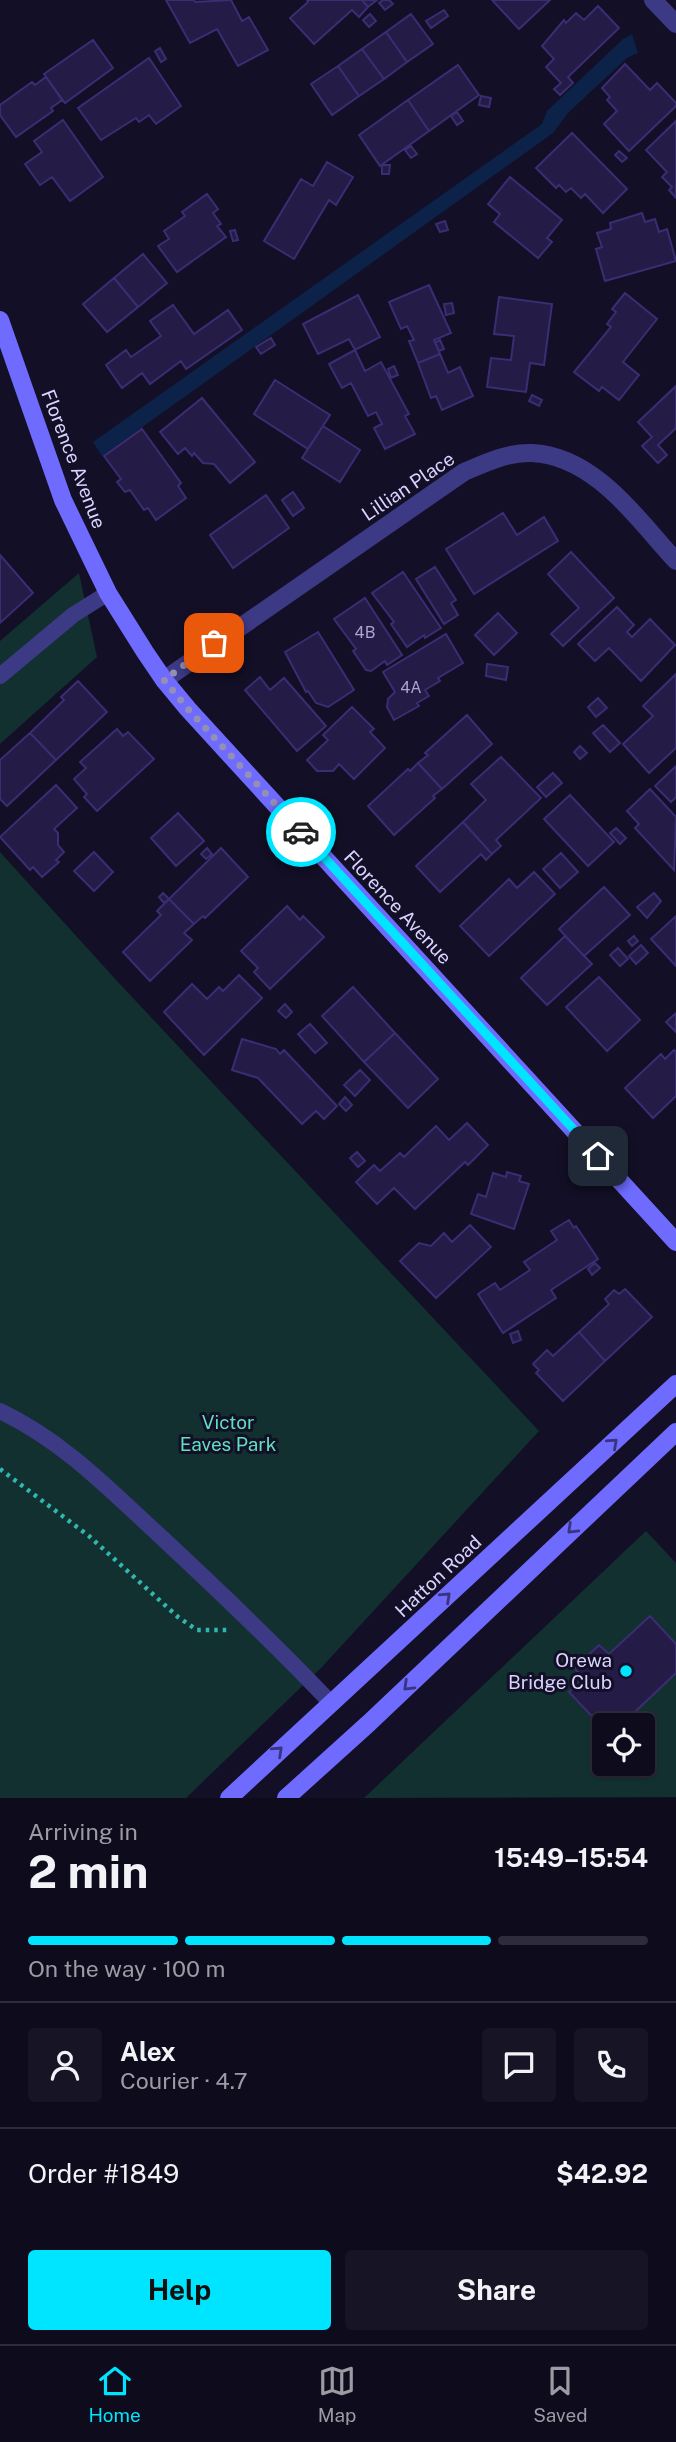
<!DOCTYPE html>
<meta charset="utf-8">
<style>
:root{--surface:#0e0b1c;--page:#171425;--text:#f1f3f6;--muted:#9b9ba3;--line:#2e2b3b;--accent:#00e5ff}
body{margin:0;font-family:"Public Sans",sans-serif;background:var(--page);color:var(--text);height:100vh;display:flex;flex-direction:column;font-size:26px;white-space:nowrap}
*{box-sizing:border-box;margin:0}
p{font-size:23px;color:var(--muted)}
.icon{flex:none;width:38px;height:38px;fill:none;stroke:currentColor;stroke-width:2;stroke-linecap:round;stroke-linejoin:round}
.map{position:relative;height:1798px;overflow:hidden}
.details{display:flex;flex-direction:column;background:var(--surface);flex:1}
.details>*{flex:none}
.controls{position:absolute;left:592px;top:1713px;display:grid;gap:14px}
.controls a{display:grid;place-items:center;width:63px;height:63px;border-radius:7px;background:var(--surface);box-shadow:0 2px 5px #0004,0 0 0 2px var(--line);font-size:35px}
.pin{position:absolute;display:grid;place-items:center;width:60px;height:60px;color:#fff;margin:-30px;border-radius:14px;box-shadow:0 4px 10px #0006}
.courier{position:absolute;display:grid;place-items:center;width:70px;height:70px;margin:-35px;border:5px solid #00e5ff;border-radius:50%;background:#fff;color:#222;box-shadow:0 2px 9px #0007}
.overview em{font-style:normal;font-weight:700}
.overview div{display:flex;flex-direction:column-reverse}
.overview{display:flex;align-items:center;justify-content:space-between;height:119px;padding:0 28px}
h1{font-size:46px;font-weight:700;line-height:52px}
.bar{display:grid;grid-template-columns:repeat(4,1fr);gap:10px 7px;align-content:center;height:84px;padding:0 28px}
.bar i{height:9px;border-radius:5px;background:var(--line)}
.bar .on{background:var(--accent)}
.bar p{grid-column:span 4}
.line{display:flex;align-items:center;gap:18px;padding:0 28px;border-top:2px solid var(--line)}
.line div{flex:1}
.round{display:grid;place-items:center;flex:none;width:74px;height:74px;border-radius:7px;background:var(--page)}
.cta{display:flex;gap:14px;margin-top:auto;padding:14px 28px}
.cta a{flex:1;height:80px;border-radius:7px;background:var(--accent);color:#111;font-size:28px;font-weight:700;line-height:80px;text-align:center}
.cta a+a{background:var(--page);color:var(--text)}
.tab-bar{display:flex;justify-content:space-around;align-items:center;height:98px;border-top:2px solid var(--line);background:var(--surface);font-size:19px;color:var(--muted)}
.tab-bar a{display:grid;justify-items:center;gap:4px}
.tab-bar .on{color:var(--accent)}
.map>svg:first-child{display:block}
.green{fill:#12302f;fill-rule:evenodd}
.water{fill:#0c2248}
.building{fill:#241b47;stroke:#3b2d73;stroke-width:2}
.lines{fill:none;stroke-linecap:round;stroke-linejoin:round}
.path{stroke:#2fb8b0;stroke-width:4.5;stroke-dasharray:3.5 5;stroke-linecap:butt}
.lane{stroke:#3d3a85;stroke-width:16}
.street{stroke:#3d3a85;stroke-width:18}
.secondary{stroke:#6f6bff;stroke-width:18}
.oneway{stroke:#38347d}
.done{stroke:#948fb3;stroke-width:7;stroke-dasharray:0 12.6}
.route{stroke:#00e5ff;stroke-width:9}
.poi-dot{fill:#00e5ff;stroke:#130f26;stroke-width:2.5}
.labels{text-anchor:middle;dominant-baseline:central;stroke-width:6;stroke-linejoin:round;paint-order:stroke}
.number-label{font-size:16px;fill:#aca6d1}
.street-label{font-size:19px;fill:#d9d4ff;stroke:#130f26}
.park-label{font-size:19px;fill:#5fe0c0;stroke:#130f26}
.poi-label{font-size:19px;fill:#d9d4ff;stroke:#130f26;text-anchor:end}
</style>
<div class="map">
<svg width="676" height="1798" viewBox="0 0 676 1798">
<rect width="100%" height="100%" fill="#130f26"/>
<path class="green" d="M79,573L97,657L0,744V641Z
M0,852L118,982L539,1431L321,1668L186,1798H0Z
M646,1531L676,1563V1797L364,1798ZM604,1726H642V1764H604Z"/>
<path class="water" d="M632,34L638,53L627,58L568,113L553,133L102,456L93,442L542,124L547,111L623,39Z"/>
<path class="building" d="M166,0H194L195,2L231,0L242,21L249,17L268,50L238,66L217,29L190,43Z
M362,0L368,7L359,17L352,10L314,44L290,18L308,2L307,0Z
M362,0H377L368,7Z
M383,0H389L393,4L385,10L379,3Z
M492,0H550L519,29Z
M598,6L619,28L568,77L573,83L560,95L554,89L561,83L546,67L554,59L542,46L564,20L566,23L576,13L584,20Z
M444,10L448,16L431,28L426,21Z
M370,14L376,21L369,27L363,20Z
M411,14L433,44L407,62L386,32Z
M386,32L407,62L384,79L362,49Z
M93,40L113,68L65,103L44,74Z
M160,48L166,59L161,62L155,51Z
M362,49L384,79L359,96L338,66Z
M149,58L181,106L156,124L149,115L139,122L136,118L101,140L78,108Z
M625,64L650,90L657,83L676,103V106L629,151L604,124L617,111L607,100L610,97L602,88Z
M458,65L479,95L429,131L408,100Z
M338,66L359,96L332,115L311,84Z
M46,77L62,100L51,108L53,111L16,137L0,115V105L32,82L35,85Z
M481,96L491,98L489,107L479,105Z
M408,100L429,131L380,166L359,135Z
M457,112L463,121L457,125L451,116Z
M63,120L103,177L70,201L52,177L40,185L25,164L42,152L34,141Z
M676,121V198L669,190L672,187L662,177L667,172L646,150Z
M572,133L627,189L603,213L585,194L581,198L571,188L566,192L559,185L556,188L536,168Z
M411,146L417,154L411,158L405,150Z
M619,151L627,158L622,162L615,155Z
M327,162L353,177L336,205L329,200L294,259L264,241L301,179L313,186Z
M382,165H390L389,174H382Z
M510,177L562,220L547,238L552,242L538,258L494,222L500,214L488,204Z
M207,194L218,209L213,213L221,224L217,226L226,237L177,272L158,246L169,239L164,231L185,216L182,212Z
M642,213L645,222L655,219L659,232L667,229L676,261L605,281L596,249L602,247L597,233L611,229L610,223Z
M445,221L448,230L440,232L436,224Z
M235,230L238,240L233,241L230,231Z
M143,254L167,283L138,307L114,278Z
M114,278L138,307L107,332L83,304Z
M429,285L451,333L434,340L440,354L418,363L409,341L414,340L407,326L401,329L389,302Z
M625,293L657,319L623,362L639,375L619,400L602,387L599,391L574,372L611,327L607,324L616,312L612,309Z
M358,295L380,337L355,350L349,339L318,354L303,324Z
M499,297L552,304L544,365L530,363L526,392L487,387L491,358L511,360L514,336L494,334Z
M452,303L454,313L446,315L444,304Z
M173,305L194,334L228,310L242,330L186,369L181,361L150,384L142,373L122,388L106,365L126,350L131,357L161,336L150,321Z
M271,338L275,345L261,354L256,347Z
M440,340L444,349L439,351L435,343Z
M355,350L365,371L381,362L409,414L405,416L415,434L385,449L374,428L382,424L376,412L368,416L351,383L342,388L329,364Z
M440,354L448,373L460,367L473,396L442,410L436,396L431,398L418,363Z
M394,366L398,375L391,378L388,369Z
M275,380L330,415L308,449L254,414Z
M676,386V428L658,445L667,455L658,463L642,446L652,437L638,422Z
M532,395L542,400L539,406L529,401Z
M202,398L255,462L230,483L214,464L203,463L194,453L192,456L185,448L178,454L160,432Z
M323,426L360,450L340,482L302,458Z
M142,429L181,483L178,486L186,498L156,520L148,508L144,510L130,490L125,492L117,482L121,479L104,456Z
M293,492L304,508L293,516L282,500Z
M266,495L289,528L233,568L210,535Z
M503,513L517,535L544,517L558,541L474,594L446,549Z
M571,552L614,598L563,646L551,634L579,608L548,574Z
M0,555L33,593L0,623Z
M435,567L456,600L451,603L458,615L444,624L416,579Z
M403,572L441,628L425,638L424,635L407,647L391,624L394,622L372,593Z
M365,598L402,655L387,665L385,661L371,671L366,670L353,651L356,649L334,619Z
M617,607L634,625L627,632L632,637L650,619L675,645L641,681L609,648L595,661L578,644Z
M498,613L517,633L494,655L475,635Z
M318,632L354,690L328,707L316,703L308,691L306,692L285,652Z
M446,634L463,663L438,678L440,681L425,690L429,696L417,703L419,706L394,720L387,707L388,699L395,692L383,672Z
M487,664L508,667L506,680L486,676Z
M676,674V748L649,773L623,744L653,716L643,706Z
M260,677L270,690L284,678L326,726L297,751L245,690Z
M78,681L107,712L56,760L30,733L64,700L61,697Z
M598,698L607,708L596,717L588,707Z
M352,707L374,729L370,732L385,748L354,779L339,764L333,771H317L307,760L328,740L323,735Z
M467,715L492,744L442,789L418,763L428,755L425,753Z
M603,725L620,743L610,752L593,733Z
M117,729L123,736L128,732L154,759L97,811L84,797L87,794L74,779L86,768L80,762Z
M30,733L56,760L7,806L0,799V760Z
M580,746L587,753L580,759L574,752Z
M501,757L541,798L496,840L501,846L492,854L463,822L486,800L471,784Z
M418,763L442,789L433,796L435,798L394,835L368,806L408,769L410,771Z
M676,766V797L671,802L655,786Z
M553,773L562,783L546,797L537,787Z
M56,785L77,808L54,829L58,833V845L64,852L56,860L59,862L42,877L33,867L30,870L0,837Z
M650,789L676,817L674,870L635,828L639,824L627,811Z
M570,795L614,842L588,866L544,819Z
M178,813L204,841L176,866L151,838Z
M463,822L492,854L486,860L481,854L440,892L416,866Z
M616,828L626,838L620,844L610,833Z
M207,848L212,854L206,859L201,854Z
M221,848L248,877L205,918L203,916L194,924L169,899Z
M94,852L113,872L94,891L74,871Z
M561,853L578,872L560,888L543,869Z
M534,872L555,894L489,956L460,926L509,879L517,888Z
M604,887L630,915L584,956L559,929Z
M163,893L169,899L164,903L159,897Z
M654,893L661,901L647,918L637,907Z
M169,899L194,924L184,933L192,940L150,981L123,952L161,915L157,911Z
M287,906L300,920L303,916L324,937L270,989L254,972L258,968L241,951Z
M676,916V966L651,939Z
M565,936L592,964L547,1005L521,978Z
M634,936L638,941L632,946L628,941Z
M641,945L648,953L636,964L629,956Z
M618,948L628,959L620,966L610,955Z
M239,975L262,998L204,1055L164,1012L192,984L207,999L219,987L223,991Z
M599,977L640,1020L607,1051L566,1007Z
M353,987L395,1033L364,1062L322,1016Z
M285,1004L292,1012L286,1018L278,1011Z
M676,1013V1032L666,1022Z
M310,1024L327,1043L315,1053L298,1034Z
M395,1033L438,1079L408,1108L364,1062Z
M242,1039L276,1049L280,1054L284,1050L337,1106L324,1119L316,1111L302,1124L258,1078L232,1070Z
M674,1050L676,1052V1096L653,1118L625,1088L661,1054L665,1059Z
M360,1070L370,1080L355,1096L344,1085Z
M345,1097L352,1105L346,1111L339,1104Z
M467,1123L488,1145L468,1165L465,1162L415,1209L394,1188L377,1204L356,1182L374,1165L380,1171L400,1153L404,1157L436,1126L449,1140Z
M357,1152L365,1161L358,1167L350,1158Z
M507,1172L521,1176L519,1181L529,1184L514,1229L471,1214L478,1194L486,1197L493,1173L506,1177Z
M569,1220L574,1228L576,1226L598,1259L551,1290L556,1298L503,1333L478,1294L495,1283L500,1290L530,1270L524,1262L557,1240L551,1231Z
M470,1225L491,1247L436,1298L400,1261L419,1243L431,1246L444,1233L452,1242Z
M595,1263L600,1268L592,1275L588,1269Z
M625,1289L652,1317L605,1361L579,1332L609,1304L605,1299L614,1290L619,1294Z
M518,1331L521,1340L513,1343L510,1334Z
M579,1332L605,1361L563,1401L536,1373L539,1370L533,1364L547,1350L553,1356Z
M650,1616L676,1644V1673L620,1726H604V1729L569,1692L584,1678L574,1668L599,1645L609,1654Z"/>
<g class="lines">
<path class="path" d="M0,1469L89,1536L178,1617L197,1630H227"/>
<path class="lane" d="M0,676L73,615L108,593
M0,1411C63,1441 108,1488 159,1535C217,1589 275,1644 330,1702"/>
<path class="street" d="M653,0L676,24
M164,680L464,472C485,463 508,452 532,453C595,456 637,519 676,561"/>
<path class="secondary" d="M0,320L63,500L91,558L108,593L145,652L164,680L188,709L676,1242
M229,1798L676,1384
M286,1798L369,1723L676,1432"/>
</g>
<defs><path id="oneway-chevron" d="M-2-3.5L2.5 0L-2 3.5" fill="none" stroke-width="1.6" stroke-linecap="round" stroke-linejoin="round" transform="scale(1.75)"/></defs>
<g class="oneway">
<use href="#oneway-chevron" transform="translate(613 1443) rotate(-42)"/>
<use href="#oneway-chevron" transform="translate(572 1529) rotate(136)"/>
<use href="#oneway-chevron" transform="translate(446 1597) rotate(-43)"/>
<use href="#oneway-chevron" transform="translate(408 1686) rotate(136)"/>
<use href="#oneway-chevron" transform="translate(278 1751) rotate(-43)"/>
</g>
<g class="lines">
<path class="done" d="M214,643L164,680L188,709L301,832"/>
<path class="route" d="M301,832L598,1156"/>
</g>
<circle class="poi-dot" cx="626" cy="1671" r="7"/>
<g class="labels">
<g class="number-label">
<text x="365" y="632">4B</text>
<text x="411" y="687">4A</text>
</g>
<g class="street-label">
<text transform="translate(74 459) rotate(69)">Florence Avenue</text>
<text transform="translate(408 486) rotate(-34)">Lillian Place</text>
<text transform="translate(398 907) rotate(47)">Florence Avenue</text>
<text transform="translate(438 1576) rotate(-43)">Hatton Road</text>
</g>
<g class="park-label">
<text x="228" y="1422">Victor<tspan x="228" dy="22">Eaves Park</tspan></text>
</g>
<g class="poi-label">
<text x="612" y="1660">Orewa<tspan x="612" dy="22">Bridge Club</tspan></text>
</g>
</g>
</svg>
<div class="controls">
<a><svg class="icon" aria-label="locate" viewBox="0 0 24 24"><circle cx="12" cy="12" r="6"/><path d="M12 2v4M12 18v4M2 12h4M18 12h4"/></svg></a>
</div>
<div class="pin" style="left:214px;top:643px;background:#ea580c"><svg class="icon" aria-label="bag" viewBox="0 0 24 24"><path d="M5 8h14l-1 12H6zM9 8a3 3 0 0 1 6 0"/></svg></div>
<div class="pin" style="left:598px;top:1156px;background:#1f2937"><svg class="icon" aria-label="home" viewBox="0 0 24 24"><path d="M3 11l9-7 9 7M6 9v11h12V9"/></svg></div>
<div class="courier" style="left:301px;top:832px"><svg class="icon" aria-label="car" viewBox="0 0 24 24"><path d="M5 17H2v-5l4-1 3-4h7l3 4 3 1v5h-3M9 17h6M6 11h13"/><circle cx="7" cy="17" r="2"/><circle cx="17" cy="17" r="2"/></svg></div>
</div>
<section class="details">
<div class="overview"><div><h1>2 min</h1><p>Arriving in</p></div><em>15:49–15:54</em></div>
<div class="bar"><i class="on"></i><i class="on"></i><i class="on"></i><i></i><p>On the way · 100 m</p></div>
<div class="line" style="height:126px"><a class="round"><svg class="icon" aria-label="person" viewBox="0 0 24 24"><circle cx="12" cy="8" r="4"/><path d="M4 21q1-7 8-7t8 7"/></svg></a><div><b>Alex</b><p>Courier · 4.7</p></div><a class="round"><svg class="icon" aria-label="chat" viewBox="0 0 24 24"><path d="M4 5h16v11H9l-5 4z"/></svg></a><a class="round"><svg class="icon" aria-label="phone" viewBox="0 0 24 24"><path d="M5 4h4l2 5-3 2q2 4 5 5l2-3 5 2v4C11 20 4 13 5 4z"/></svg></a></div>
<div class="line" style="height:91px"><div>Order #1849</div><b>$42.92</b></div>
<div class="cta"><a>Help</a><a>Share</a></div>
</section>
<nav class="tab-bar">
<a class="on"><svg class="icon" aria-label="home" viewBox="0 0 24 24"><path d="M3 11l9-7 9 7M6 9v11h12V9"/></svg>Home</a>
<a><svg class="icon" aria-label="map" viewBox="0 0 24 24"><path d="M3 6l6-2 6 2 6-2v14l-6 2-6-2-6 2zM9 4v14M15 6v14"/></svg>Map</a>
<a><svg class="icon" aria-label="saved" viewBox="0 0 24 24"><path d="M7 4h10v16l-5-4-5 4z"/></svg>Saved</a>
</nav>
